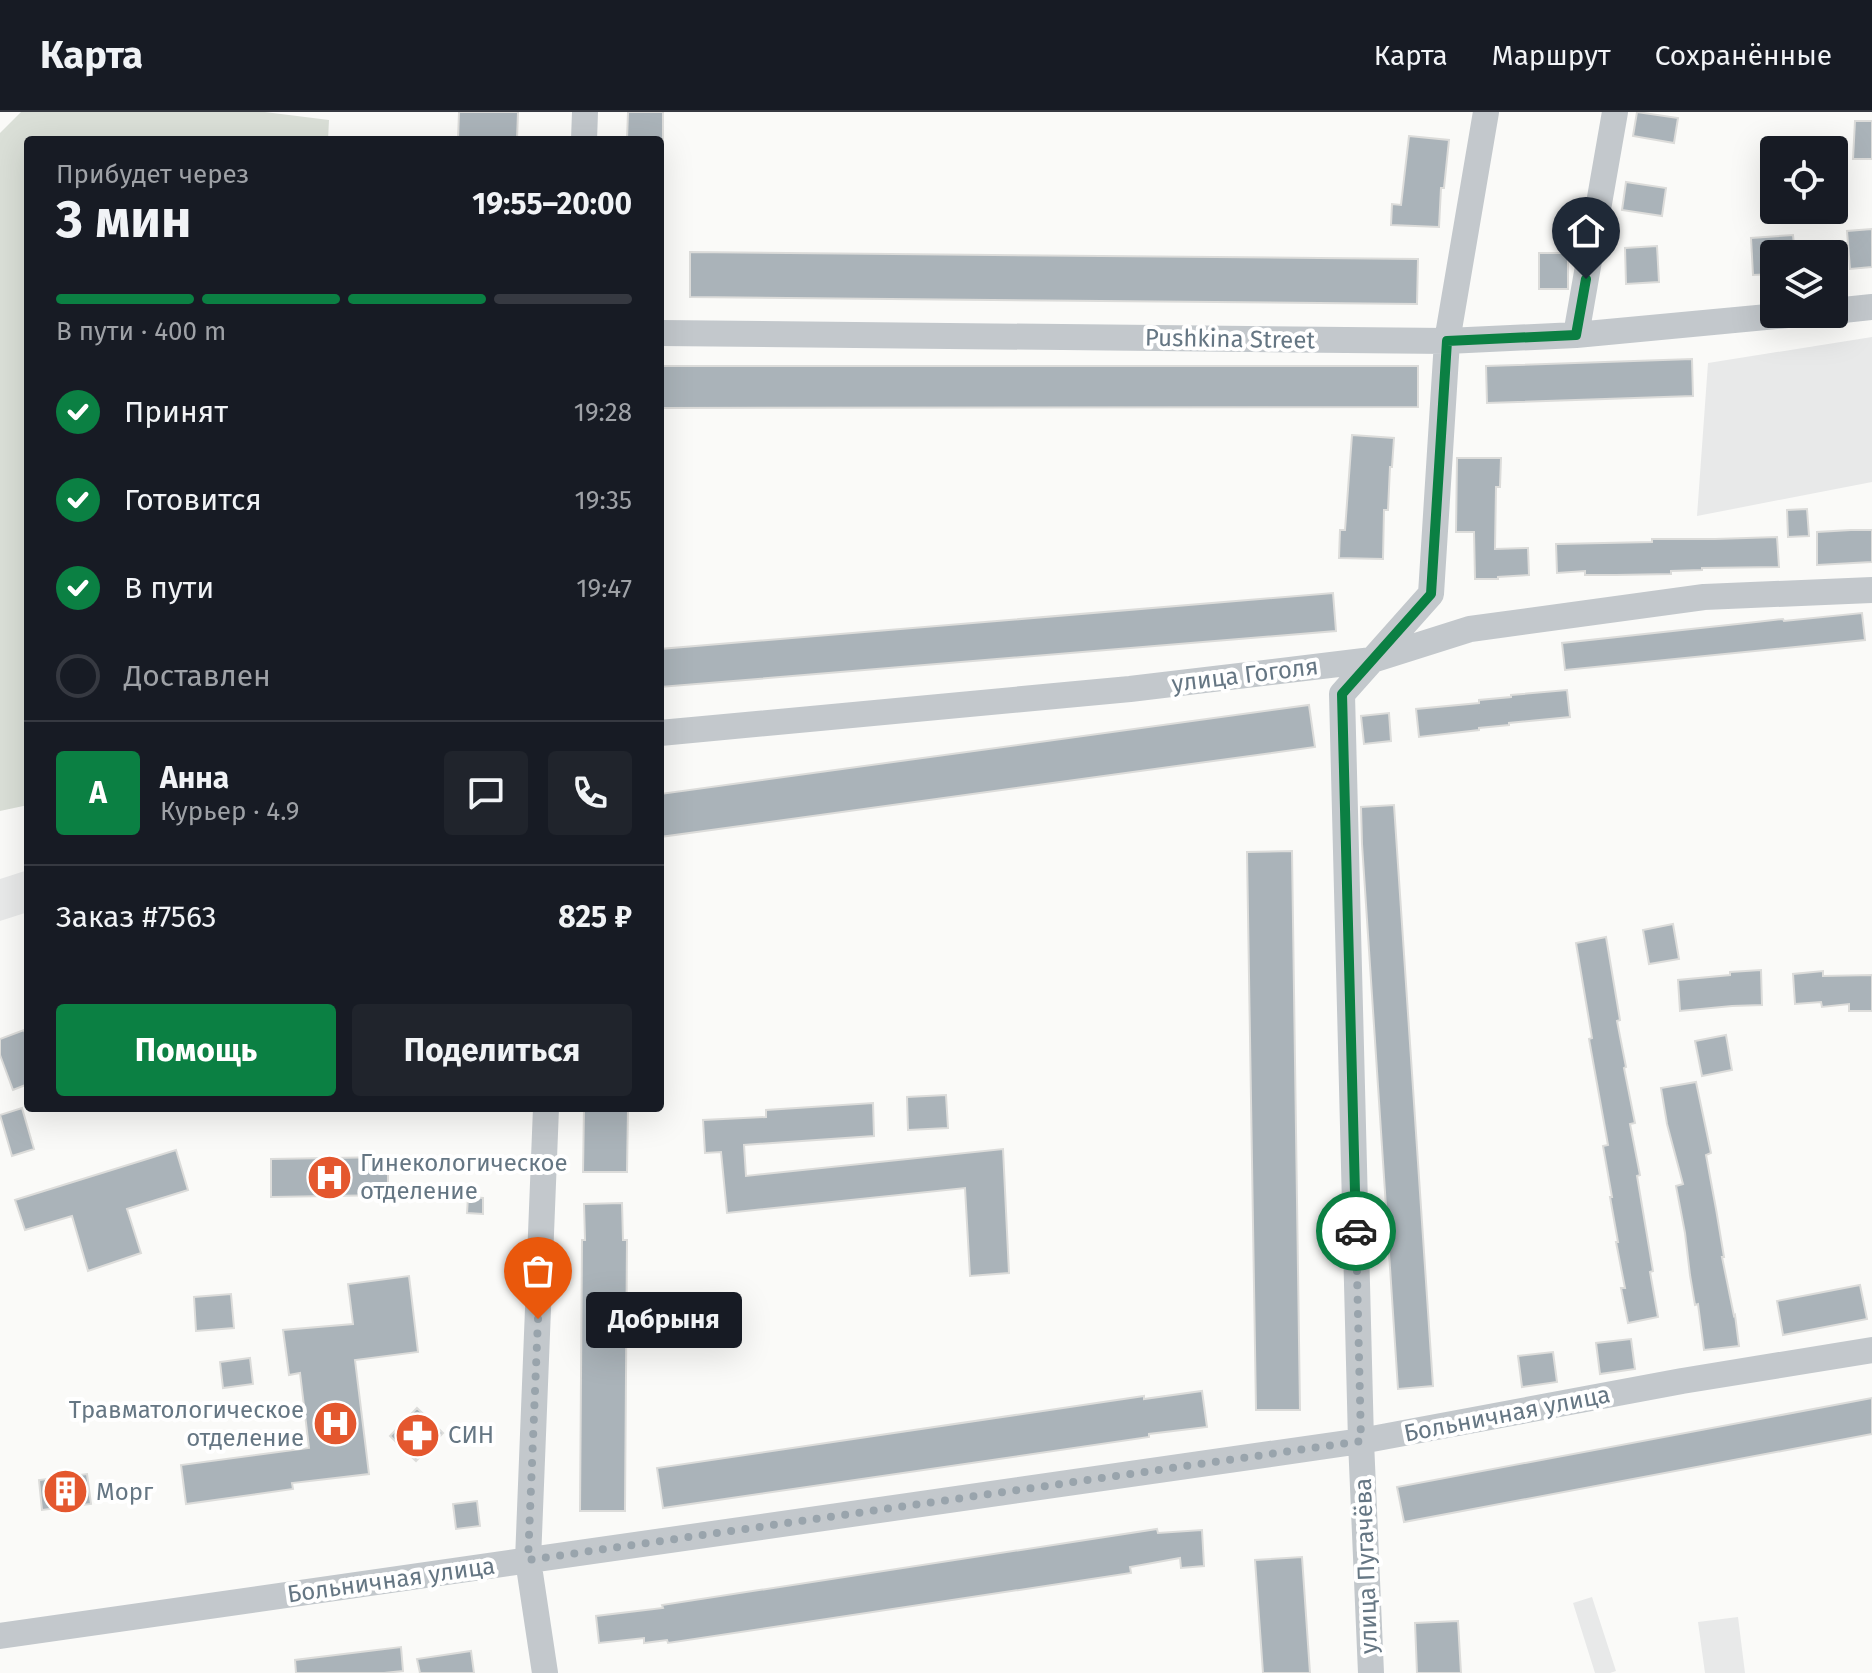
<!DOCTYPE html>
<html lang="ru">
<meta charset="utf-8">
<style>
:root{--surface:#171b24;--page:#20242c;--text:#f1f3f6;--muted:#9ea1a6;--line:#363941;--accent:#0b8043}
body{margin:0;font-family:"Fira Sans",sans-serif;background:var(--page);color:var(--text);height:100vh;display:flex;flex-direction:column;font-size:30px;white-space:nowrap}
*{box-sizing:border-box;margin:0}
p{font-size:26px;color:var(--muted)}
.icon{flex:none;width:44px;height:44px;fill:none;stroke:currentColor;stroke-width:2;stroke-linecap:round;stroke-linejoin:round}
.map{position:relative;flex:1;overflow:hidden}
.side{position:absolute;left:24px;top:24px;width:640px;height:976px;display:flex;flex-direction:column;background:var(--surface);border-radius:8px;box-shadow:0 8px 32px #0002}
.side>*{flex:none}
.controls{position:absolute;left:1760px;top:24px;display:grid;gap:16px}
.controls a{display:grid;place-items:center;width:88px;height:88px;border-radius:8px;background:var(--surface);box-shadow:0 8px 32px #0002;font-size:40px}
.pin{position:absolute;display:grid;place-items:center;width:68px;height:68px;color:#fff;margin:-82px -34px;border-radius:50% 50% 50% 0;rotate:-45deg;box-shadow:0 0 8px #0007}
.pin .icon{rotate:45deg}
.courier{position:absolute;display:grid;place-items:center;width:80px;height:80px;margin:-40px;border:6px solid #0b8043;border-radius:50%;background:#fff;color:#222;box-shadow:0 2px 10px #0007}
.bubble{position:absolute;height:56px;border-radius:8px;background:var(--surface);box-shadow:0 8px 32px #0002;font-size:26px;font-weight:700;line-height:56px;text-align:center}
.head em{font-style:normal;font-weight:700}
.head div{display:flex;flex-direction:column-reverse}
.head{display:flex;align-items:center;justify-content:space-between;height:136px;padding:0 32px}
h1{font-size:52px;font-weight:700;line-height:60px}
.bar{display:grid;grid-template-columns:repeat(4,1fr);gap:12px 8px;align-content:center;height:96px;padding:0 32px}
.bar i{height:10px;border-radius:6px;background:var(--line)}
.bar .selected{background:var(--accent)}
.bar p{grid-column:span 4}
.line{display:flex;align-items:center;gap:20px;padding:0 32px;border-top:2px solid var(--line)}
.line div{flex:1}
.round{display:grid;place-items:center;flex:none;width:84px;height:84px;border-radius:8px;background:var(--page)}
ol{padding:0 32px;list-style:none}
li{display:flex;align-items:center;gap:24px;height:88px}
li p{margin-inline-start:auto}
li .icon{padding:8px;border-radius:50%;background:var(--accent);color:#fff;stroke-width:4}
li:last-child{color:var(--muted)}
li i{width:44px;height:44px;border:4px solid var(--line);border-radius:50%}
.button{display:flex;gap:16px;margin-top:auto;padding:16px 32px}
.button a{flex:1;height:92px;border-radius:8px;background:var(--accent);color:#fff;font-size:32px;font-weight:700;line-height:92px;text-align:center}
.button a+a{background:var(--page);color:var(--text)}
header{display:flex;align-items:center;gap:48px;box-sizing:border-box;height:112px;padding:0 40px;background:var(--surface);border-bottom:2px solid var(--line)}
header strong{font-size:38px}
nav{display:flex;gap:44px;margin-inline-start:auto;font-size:28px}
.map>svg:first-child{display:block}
.built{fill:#e8e9e9}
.green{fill:#dadfd7}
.building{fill:#aab3b9;stroke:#dcdcda;stroke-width:2}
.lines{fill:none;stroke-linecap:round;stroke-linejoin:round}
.minor{stroke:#c3c8cc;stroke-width:26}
.done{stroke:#99a4ac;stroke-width:8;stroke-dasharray:0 14.4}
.route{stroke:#0b8043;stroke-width:10}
.labels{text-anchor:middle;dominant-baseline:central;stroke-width:8;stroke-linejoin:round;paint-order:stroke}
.street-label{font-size:24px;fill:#657683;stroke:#fff}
.poi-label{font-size:24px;fill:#657683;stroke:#fff;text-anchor:start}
</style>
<header>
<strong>Карта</strong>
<nav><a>Карта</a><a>Маршрут</a><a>Сохранённые</a></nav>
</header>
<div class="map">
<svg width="1872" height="1561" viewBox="0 0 1872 1561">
<rect width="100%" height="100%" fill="#fafaf8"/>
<path class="built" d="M1872,225V370L1697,404L1708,251Z
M28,758V800L0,809V767Z
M1592,1485L1616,1559L1610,1561H1595L1573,1491Z
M1738,1505L1745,1561H1705L1698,1510Z"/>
<path class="green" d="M21,0H265L329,8L328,28H28V693L0,699V21Z"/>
<path class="building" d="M459,0H518L517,28H458Z
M628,0H663V28H627Z
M1637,0L1678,6L1674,31L1633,24Z
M1855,9H1872V47H1853Z
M1409,24L1449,28L1444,76H1441L1439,115L1391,113L1392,92L1401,93Z
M1626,70L1666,76L1662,104L1622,98Z
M1872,117V155L1850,157L1847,119Z
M1793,123L1795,142H1774V162L1753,163L1751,126Z
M1657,134L1659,170L1626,172L1625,136Z
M690,140L1418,147L1417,192L690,185Z
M1539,141H1568V177H1539Z
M1692,247L1693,284L1487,291L1486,254Z
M663,254H1418V295L663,296Z
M1352,323L1394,326L1392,355H1390L1388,398H1384L1383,447L1339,446L1340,418H1345Z
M1457,346H1501L1500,375H1496L1495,437L1528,436L1529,463L1498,465V467H1475L1474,420H1456Z
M1807,397L1809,424L1788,425L1787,398Z
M1851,418H1872V450L1817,453V420Z
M1777,425L1779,455L1702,456V458L1671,459V462L1616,463H1585V459L1557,461L1556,432L1652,430V427H1715Z
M1333,481L1336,519L660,575V537Z
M1862,501L1865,528L1565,558L1562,531L1756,510L1783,507L1784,509Z
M1567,578L1570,605L1509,611V613L1479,616V618L1419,625L1416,597L1479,591V588L1511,585V583Z
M1309,593L1315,635L660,725V682Z
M1389,601L1391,629L1364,632L1361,604Z
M1394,693L1433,1274L1398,1277L1362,732L1361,695Z
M1292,739L1300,1298H1256L1247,740Z
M1673,812L1679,847L1649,852L1643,818Z
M1606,825L1620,908L1617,909L1626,955L1624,956L1635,1011L1630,1012L1640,1063L1637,1064L1653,1159L1650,1160L1658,1205L1628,1211L1621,1176H1625L1616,1130H1618L1610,1085H1612L1603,1034L1608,1033L1589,927L1592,926L1576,831Z
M1761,858L1762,893L1732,894L1680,899L1678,868L1730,863V860Z
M1823,859V864L1872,863V899H1849V892L1822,895L1821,890L1795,892L1793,862Z
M24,918L28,929V972L13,978L0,943V927Z
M1726,923L1732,958L1702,964L1695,929Z
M1696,970L1711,1041L1706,1043L1716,1097L1724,1145H1722L1734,1204L1735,1203L1739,1234L1704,1238L1698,1192L1695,1193L1690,1163L1685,1121L1676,1074L1683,1072L1667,1012L1661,976Z
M946,983L948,1016L908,1018L907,985Z
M873,991L874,1024L744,1033L746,1064L1003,1037L1009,1161L970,1164L965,1076L727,1101L721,1040L705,1041L703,1008L766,1005V998Z
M22,996L34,1037L12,1044L0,1003Z
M584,996H628L627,1060H583Z
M176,1038L188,1078L127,1097L141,1141L88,1159L72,1104L25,1118L15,1088Z
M388,1045V1083L271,1085V1047Z
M468,1085L483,1086V1102L467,1101Z
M622,1091L623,1128H627L625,1399H580L582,1128H585L584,1092Z
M409,1164L418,1240L355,1248L369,1362L292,1371L293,1377L186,1392L181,1353L309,1336L300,1261L289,1263L283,1218L353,1212L348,1172Z
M1860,1173L1867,1207L1783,1223L1777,1189Z
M231,1182L234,1216L196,1219L194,1185Z
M1631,1227L1635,1257L1600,1262L1596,1231Z
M1553,1240L1557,1270L1522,1275L1518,1244Z
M250,1246L253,1272L223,1276L220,1250Z
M1202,1279L1207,1315L1149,1322V1325L663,1396L657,1356L1144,1284V1287Z
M1872,1286V1322L1404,1410L1397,1375Z
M417,1296L443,1321L416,1349L390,1324Z
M87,1362L91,1392L42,1398L39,1368Z
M477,1389L480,1414L456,1417L453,1392Z
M1157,1417L1158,1421L1202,1418L1204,1454L1181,1456L1180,1446L1130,1455L1131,1461L668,1531L667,1528L644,1531V1526L599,1531L596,1504L663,1496L662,1493Z
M1302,1445L1310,1561H1263L1255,1448Z
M1458,1509L1461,1561H1417L1415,1511Z
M401,1535L403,1559L384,1561H296L295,1548Z
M471,1539L474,1561H420L417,1547Z"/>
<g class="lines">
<path class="minor" d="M584,28L585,0
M1834,199L1872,195
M660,221L1447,229L1576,223L1798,202
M1576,223L1615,0
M660,621L1130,577L1372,548L1470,517L1704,485L1872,478
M0,1524L1361,1329L1682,1269L1872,1238
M545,1561L528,1448L546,996
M1371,1561L1361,1329L1342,582L1431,482L1447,229L1486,0"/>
</g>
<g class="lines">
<path class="done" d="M538,1207L528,1448L1361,1329L1356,1119"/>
<path class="route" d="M1356,1119L1342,582L1431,482L1447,229L1576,223L1586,167"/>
</g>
<defs>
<symbol id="hospital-disc" viewBox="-11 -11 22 22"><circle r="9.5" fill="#e4572e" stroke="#fff"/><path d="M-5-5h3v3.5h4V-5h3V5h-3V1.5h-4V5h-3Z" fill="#fff"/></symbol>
<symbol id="pharmacy-disc" viewBox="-11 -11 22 22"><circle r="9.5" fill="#e4572e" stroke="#fff"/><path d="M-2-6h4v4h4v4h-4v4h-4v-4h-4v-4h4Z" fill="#fff"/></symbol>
<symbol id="building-disc" viewBox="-11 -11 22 22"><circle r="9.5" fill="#e4572e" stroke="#fff"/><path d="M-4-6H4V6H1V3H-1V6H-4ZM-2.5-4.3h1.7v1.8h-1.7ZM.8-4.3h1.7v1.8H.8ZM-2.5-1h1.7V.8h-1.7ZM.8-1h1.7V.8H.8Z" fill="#fff"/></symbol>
</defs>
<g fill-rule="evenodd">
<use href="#hospital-disc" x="304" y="1040" width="51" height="51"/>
<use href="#hospital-disc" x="310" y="1286" width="51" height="51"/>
<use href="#pharmacy-disc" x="392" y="1298" width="51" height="51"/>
<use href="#building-disc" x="40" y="1354" width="51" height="51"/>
</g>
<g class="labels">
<g class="street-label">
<text transform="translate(1230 227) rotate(1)">Pushkina Street</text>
<text transform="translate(1245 563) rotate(-7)">улица Гоголя</text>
<text transform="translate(1507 1302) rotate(-11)">Больничная улица</text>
<text transform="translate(1366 1454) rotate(-92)">улица Пугачёва</text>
<text transform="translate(391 1468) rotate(-8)">Больничная улица</text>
</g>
<g class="poi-label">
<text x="360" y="1051">Гинекологическое<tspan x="360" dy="28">отделение</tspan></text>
<text x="304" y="1298" text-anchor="end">Травматологическое<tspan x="304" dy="28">отделение</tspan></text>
<text x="448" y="1323">СИН</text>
<text x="96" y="1380">Морг</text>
</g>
</g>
</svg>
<div class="controls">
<a><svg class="icon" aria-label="locate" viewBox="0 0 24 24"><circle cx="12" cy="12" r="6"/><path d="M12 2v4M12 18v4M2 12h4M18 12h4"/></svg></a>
<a><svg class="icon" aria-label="layers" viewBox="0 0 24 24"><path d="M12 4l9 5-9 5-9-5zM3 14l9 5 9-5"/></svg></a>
</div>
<div class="pin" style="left:538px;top:1207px;background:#ea580c"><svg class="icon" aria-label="bag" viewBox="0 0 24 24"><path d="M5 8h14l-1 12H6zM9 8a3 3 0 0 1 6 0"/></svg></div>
<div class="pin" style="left:1586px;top:167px;background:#1f2937"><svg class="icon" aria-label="home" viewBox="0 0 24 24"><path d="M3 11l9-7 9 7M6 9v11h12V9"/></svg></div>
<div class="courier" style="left:1356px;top:1119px"><svg class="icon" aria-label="car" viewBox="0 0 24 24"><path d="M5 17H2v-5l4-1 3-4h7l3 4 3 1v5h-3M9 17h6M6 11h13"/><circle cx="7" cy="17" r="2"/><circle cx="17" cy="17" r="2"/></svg></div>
<div class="bubble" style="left:586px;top:1180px;width:156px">Добрыня</div>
<section class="side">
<div class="head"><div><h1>3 мин</h1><p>Прибудет через</p></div><em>19:55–20:00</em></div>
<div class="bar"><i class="selected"></i><i class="selected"></i><i class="selected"></i><i></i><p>В пути · 400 m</p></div>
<ol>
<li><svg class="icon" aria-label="check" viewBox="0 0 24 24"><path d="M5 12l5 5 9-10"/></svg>Принят<p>19:28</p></li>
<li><svg class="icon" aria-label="check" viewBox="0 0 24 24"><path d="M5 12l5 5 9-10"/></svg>Готовится<p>19:35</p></li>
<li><svg class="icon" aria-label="check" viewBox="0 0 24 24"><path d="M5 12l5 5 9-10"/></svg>В пути<p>19:47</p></li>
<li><i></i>Доставлен</li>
</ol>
<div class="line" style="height:144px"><b class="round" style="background:var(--accent);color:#fff">А</b><div><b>Анна</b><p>Курьер · 4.9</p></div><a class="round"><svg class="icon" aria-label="chat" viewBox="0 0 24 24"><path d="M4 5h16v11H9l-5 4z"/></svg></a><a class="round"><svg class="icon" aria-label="phone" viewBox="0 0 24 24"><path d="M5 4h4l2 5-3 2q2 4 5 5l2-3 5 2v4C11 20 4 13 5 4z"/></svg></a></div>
<div class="line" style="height:104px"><div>Заказ #7563</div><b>825 ₽</b></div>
<div class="button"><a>Помощь</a><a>Поделиться</a></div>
</section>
</div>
